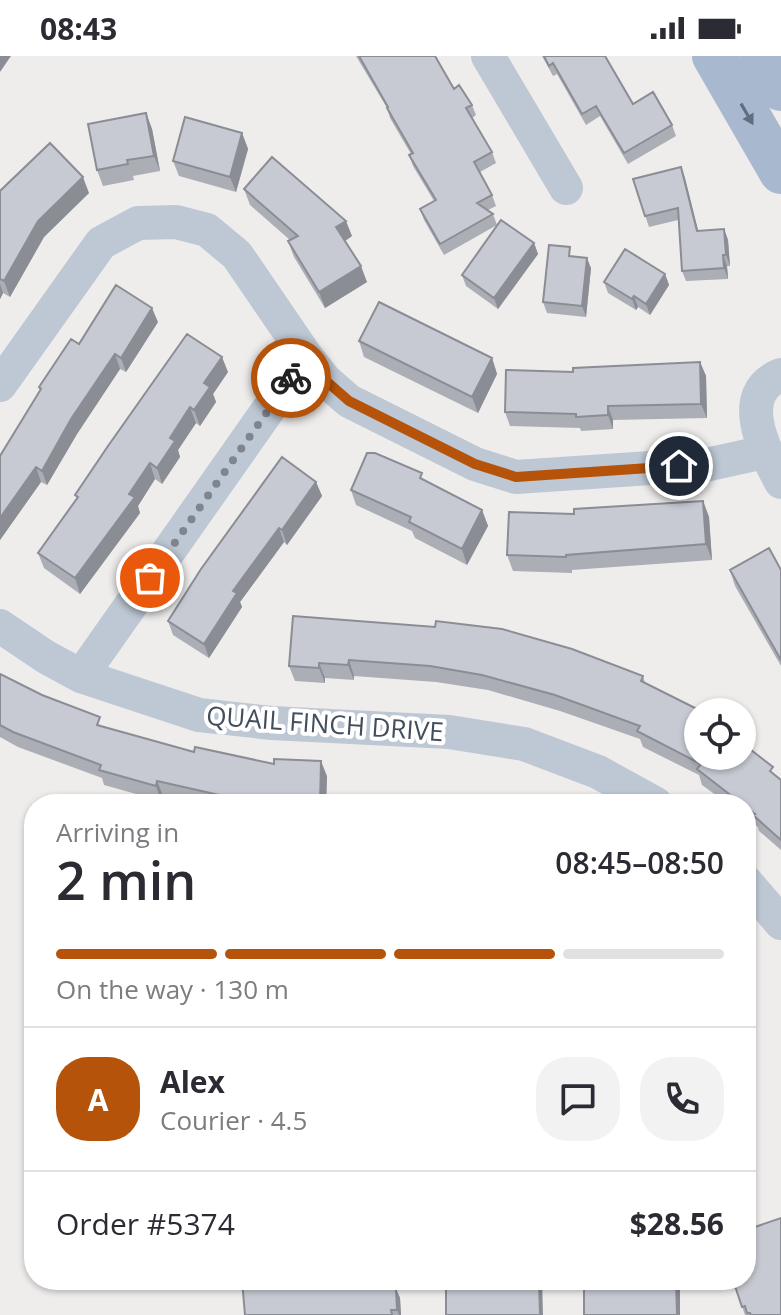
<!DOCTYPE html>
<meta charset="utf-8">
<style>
:root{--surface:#fff;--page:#f2f2f3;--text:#2b2b33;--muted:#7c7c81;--line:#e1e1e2;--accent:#b45309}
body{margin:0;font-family:"Open Sans",sans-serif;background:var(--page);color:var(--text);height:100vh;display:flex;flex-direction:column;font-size:30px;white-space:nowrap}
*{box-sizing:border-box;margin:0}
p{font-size:26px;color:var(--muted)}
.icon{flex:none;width:44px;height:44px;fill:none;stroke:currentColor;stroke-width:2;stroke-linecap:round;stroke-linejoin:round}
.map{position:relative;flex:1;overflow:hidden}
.side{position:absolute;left:24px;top:738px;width:732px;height:496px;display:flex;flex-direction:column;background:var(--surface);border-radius:32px;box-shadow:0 2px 6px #0004}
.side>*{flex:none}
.controls{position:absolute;left:684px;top:642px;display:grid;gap:16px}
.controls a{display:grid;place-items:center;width:72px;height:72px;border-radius:50%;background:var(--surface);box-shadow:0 2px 6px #0004;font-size:40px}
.pin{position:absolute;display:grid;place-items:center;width:68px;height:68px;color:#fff;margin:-34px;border:4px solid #fff;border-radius:50%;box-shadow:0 2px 8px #0007}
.courier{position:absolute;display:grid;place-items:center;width:80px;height:80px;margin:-40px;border:6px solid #b45309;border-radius:50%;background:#fff;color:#222;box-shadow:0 2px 10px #0007}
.head em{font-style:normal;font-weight:600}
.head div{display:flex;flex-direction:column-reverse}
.head{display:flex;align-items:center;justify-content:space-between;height:136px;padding:0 32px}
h1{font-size:52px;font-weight:600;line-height:60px}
.bar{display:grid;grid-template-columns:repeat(4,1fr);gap:12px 8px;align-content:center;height:96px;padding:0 32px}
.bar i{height:10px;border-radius:6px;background:var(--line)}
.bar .on{background:var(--accent)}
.bar p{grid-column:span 4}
.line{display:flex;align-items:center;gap:20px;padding:0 32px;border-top:2px solid var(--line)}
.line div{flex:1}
.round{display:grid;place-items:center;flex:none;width:84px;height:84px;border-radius:32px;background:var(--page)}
.status{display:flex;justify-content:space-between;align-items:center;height:56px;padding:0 40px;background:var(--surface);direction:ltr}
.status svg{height:22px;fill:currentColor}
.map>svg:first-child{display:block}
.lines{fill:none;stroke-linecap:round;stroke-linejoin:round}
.minor{stroke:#bdc8d4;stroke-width:34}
.major{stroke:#a8b9cf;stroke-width:44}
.wall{fill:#abaeb5}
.shaded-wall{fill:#8b8d94}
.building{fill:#c7cad3;stroke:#8b8d94;stroke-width:2}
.oneway{fill:#616e7e}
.done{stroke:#7f858e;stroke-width:8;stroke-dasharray:0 14.4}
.route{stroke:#b45309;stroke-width:10}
.labels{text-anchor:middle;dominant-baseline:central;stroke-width:8;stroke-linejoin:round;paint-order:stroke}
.street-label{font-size:26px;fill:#424e5c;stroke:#fff}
</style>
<div class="status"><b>08:43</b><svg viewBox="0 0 49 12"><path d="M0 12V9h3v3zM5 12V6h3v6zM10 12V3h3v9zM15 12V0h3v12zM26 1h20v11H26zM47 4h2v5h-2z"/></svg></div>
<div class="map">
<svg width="781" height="1259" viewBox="0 0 781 1259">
<rect width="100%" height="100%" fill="#efecec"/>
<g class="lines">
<path class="minor" d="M488,0L566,132
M781,319C734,337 765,396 781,426
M0,329L101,187L138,167L176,166L207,174L237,199L306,300L325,324L349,345L475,408L516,421L710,408L765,396
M0,570L46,601L81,620L199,659L272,667L449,676L524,688L598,716L656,748
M81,620L306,300
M746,826L781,867"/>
<path class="major" d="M714,0L781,116
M762,0L781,33"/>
</g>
<path class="wall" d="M356,0H435L454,33L472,49L476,59L472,62L492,96L496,107L480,116L492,139L496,150L488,154L493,158L497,169L444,199L424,164L420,153L434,145L413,110L409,99L411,98L390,62L387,52Z
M542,0H605L633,48L672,69L676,80L628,108L600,60L586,69L557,18L553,20Z
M146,57L152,73L160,115L133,120L134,124L103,130L97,114Z
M242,77L248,93L236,136L179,120L173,105Z
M681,111L698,175L724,173L728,184L730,210H727L728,223L686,225L682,215L678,164L649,171L633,123Z
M244,133L352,180L345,185L367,226L325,252L294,201L288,185L290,184L250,149Z
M0,135L89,137L44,181L10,241L3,237L0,243Z
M534,187L538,198L498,253L466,230L462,219Z
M574,200L591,212L586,261L547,257L543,246Z
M665,218L669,229L650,259L638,251L636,254L608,237L604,226Z
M158,266L126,316L120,313L77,378L47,429L41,426L0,484L1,400L40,335L39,331L79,288Z
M359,285L492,302L497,318L478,357L364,301Z
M700,306L706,320L707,362L613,364V373L581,375L580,372L510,370L505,356L573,316Z
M228,316L213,338L216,346L200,370L196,367L178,394L180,401L162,428L155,423L138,450L140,457L80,538L44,512L38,497L77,443L75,439Z
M424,424L482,454L488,470L467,509L415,482L412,475L356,449L351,434Z
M316,426L322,440L287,489L284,486L240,546L242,551L209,602L173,579L168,565Z
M703,445L709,461L712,504L572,514V517L513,515L507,499L574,458Z
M730,514H781V610L735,530Z
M293,560L643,620L645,627L781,724V794L759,775L758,771L746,762V748H728L702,729L699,719L643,691L640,683L560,655L488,634L436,626L354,620V624L325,622V627L295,625L289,610Z
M0,618L104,671L194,696L327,720L326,748H199L163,740L161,745L104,729L102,722L18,691L0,681Z
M242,1224H391L392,1226H393L400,1242L401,1259H245Z
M733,1224L781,1259H745Z"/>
<path class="shaded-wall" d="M0,0H11L0,16Z
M146,57L152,73L160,115L154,100Z
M242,77L248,93L236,136L230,121Z
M681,111L685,122L701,186L697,175Z
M83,121L89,137L44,181L10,241L4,225L38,165Z
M346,165L352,180L342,187L336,171Z
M724,173L728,184L730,210L726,199Z
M534,187L538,198L498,253L494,242Z
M723,199L727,210L728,223L724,212Z
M587,202L591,212L586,261L582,250Z
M361,210L367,226L325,252L319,236Z
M665,218L669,229L650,259L646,248Z
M0,228L3,237L0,243Z
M634,240L638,251L636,254L632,243Z
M152,252L158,266L126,316L121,302Z
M115,298L120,313L77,378L47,429L42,415L71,363Z
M222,301L228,316L213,338L216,346L200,370L194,354L204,327Z
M492,302L497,318L478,357L472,341Z
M700,306L706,320L707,362L701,348Z
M608,350L613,364V373L608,359Z
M190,351L196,367L178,394L180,401L162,428L157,412L170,382Z
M150,407L155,423L138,450L140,457L80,538L75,522Z
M36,411L41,426L0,484V462Z
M316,426L322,440L287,489L282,474Z
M703,445L709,461L712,504L706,488Z
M482,454L488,470L467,509L462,493Z
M279,472L284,486L240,546L242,551L209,602L204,588L233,535Z
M349,604L354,620V624L348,609Z
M319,607L325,622V627L319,612Z
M321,705L327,720L326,748H320Z
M157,725L163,740L161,745L156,730Z
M539,1224H542L543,1259H540Z
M676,1224H680V1259H677Z
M393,1226L400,1242L401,1259H399L397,1254Z"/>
<path class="building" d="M359,0H435L454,33L459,29L472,49L466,52L492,96L474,106L492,139L477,147L493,158L440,188L420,153L436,144L409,99L413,97L387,52L388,51Z
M544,0H605L633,48L653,36L672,69L624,97L596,50L582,58L553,7L549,10Z
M146,57L154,100L127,104L128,108L97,114L88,68Z
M185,61L242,77L230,121L173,105Z
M50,87L83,121L38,165L4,225L0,223V135Z
M272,101L346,165L336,171L361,210L319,236L288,185L298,180L244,133Z
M681,111L697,175L724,173L726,199H723L724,212L682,215L678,152L645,160L633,123Z
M501,164L534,187L494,242L462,219Z
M549,189L570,191L569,200L587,202L582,250L543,246Z
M625,193L665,218L646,248L634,240L632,243L604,226Z
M116,229L152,252L121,302L115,298L71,363L42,415L36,411L0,462V400L41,333L39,331L71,283L79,288Z
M379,246L492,302L472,341L359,285Z
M187,278L222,301L204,327L210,331L194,354L190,351L170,382L175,385L157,412L150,407L129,438L135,441L75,522L38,497L78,441L75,439L108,390Z
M700,306L701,348L608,350V359L576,361V358L505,356L506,314L573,316V312Z
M367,397H375L422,417L420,422L482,454L462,493L409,466L411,461L351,434Z
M282,401L316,426L282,474L279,472L233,535L237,537L204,588L168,565L201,513Z
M703,445L706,488L566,499V501L507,499L509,456L574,458V453Z
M769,492L781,514V604L730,514Z
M293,560L435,571L436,565L502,573L572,593L643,620L641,625L703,656H698V700H742V687L773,711L770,715L781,724V784L753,759L755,758L746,751V748H742L697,713L701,708L637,675L640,670L555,639L482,619L430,610L349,604L348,609L319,607V612L289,610Z
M0,618L42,639L100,661L97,669L194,696L195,691L274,708V703L321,705L320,748H291V745L237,743L157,725L156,730L99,714L101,709L13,676L0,669Z
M781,1162V1259H751L750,1257H747L745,1250L742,1251L733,1224H746V1174Z
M242,1224H389V1226H393L394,1233H396L397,1254H391L392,1259H245Z
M446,1224H539L540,1259H446Z
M584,1224H676L677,1259H584Z"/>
<defs><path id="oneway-solid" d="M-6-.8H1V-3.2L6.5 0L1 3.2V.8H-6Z" transform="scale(2)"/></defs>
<use class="oneway" href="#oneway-solid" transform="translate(747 58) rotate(60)"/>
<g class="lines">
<path class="done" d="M150,522L291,322"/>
<path class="route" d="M291,322L306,300L325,324L349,345L475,408L516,421L679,410"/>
</g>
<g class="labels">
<g class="street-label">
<text transform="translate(325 667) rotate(4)">QUAIL FINCH DRIVE</text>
</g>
</g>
</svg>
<div class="controls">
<a><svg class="icon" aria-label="locate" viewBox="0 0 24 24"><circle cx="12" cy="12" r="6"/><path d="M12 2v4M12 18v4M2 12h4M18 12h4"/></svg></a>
</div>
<div class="pin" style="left:150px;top:522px;background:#ea580c"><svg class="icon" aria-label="bag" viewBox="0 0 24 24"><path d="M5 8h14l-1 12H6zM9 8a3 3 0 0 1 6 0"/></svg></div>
<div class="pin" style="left:679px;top:410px;background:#1f2937"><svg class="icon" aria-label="home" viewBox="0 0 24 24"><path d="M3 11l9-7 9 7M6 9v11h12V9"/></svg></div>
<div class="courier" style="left:291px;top:322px"><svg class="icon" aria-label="bike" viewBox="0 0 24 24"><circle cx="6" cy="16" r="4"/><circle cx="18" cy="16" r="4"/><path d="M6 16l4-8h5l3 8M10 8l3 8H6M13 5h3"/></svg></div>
<section class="side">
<div class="head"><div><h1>2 min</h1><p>Arriving in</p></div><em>08:45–08:50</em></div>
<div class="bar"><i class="on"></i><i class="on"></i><i class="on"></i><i></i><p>On the way · 130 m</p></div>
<div class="line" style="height:144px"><b class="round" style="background:var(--accent);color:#fff">A</b><div><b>Alex</b><p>Courier · 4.5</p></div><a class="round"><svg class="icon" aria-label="chat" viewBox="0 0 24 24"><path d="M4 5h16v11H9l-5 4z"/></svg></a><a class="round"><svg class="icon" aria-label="phone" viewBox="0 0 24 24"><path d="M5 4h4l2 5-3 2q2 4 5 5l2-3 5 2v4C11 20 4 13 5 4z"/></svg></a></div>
<div class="line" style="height:104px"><div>Order #5374</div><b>$28.56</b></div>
</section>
</div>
